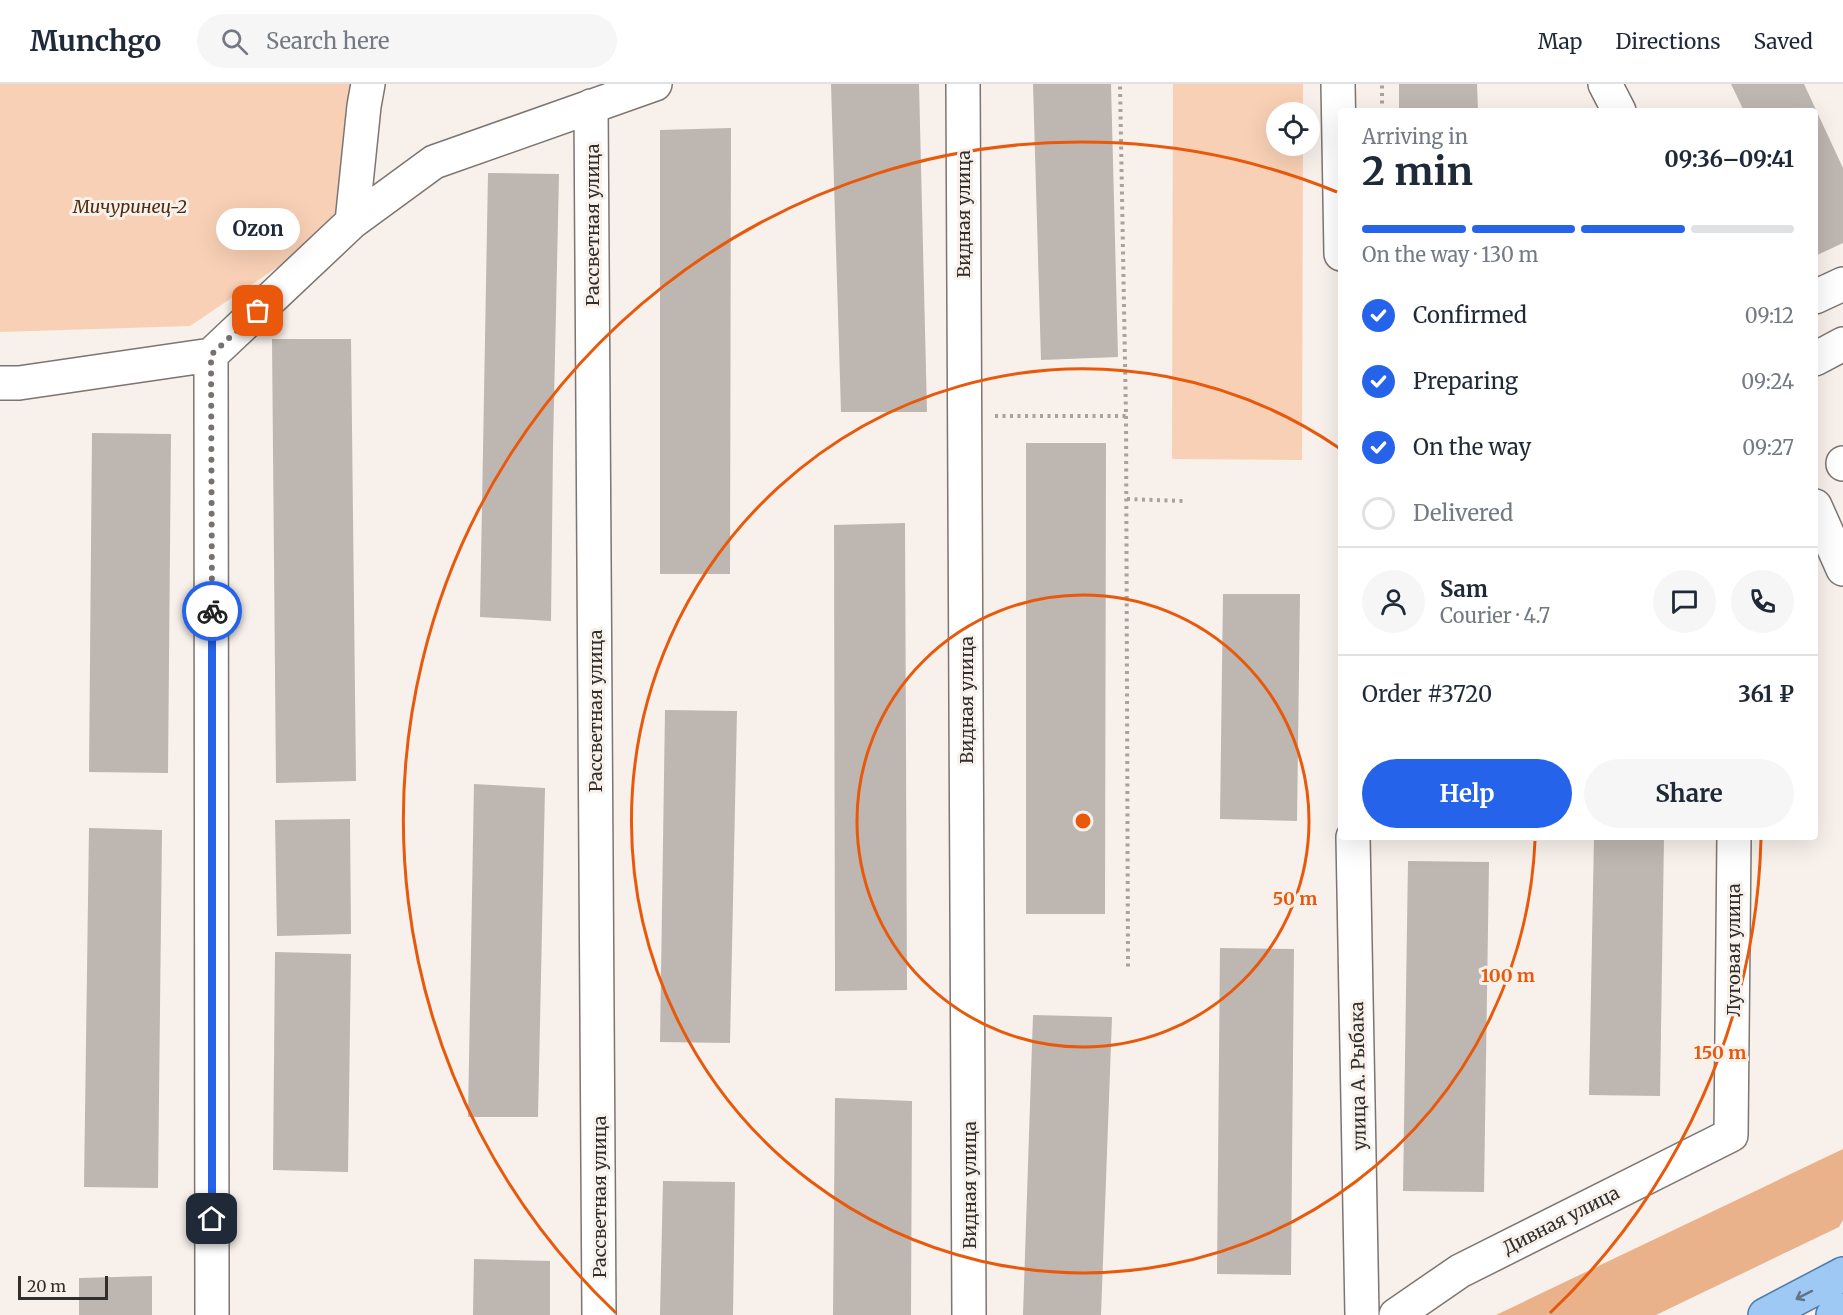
<!DOCTYPE html>
<meta charset="utf-8">
<style>
:root{--surface:#fff;--page:#f6f6f7;--text:#1f2937;--muted:#747a83;--line:#e0e1e3;--accent:#2563eb}
body{margin:0;font-family:Merriweather,serif;background:var(--page);color:var(--text);height:100vh;display:flex;flex-direction:column;font-size:22px;white-space:nowrap}
*{box-sizing:border-box;margin:0}
p{font-size:20px;color:var(--muted)}
.icon{flex:none;width:33px;height:33px;fill:none;stroke:currentColor;stroke-width:2;stroke-linecap:round;stroke-linejoin:round}
.map{position:relative;flex:1;overflow:hidden}
.drawer{position:absolute;left:1338px;top:24px;width:480px;height:732px;display:flex;flex-direction:column;background:var(--surface);border-radius:6px;box-shadow:0 6px 24px #0002}
.drawer>*{flex:none}
.tools{position:absolute;left:1266px;top:18px;display:grid;gap:12px}
.tools a{display:grid;place-items:center;width:54px;height:54px;border-radius:50%;background:var(--surface);box-shadow:0 6px 24px #0002;font-size:30px}
.scale{position:absolute;left:18px;bottom:15px;width:90px;box-sizing:border-box;padding-left:6px;border:3px solid #312e2c;border-top:0;font-size:16px;line-height:21px;white-space:nowrap;color:#312e2c;-webkit-text-stroke:4px #f7f0eb;paint-order:stroke}
.pin{position:absolute;display:grid;place-items:center;width:51px;height:51px;color:#fff;margin:-26px;border-radius:12px;box-shadow:0 3px 9px #0006}
.courier{position:absolute;display:grid;place-items:center;width:60px;height:60px;margin:-30px;border:4px solid #2563eb;border-radius:50%;background:#fff;color:#222;box-shadow:0 2px 8px #0007}
.bubble{position:absolute;height:42px;border-radius:21px;background:var(--surface);box-shadow:0 6px 24px #0002;font-size:20px;font-weight:700;line-height:42px;text-align:center}
.head em{font-style:normal;font-weight:700}
.head div{display:flex;flex-direction:column-reverse}
.head{display:flex;align-items:center;justify-content:space-between;height:102px;padding:0 24px}
h1{font-size:39px;font-weight:700;line-height:45px}
.bar{display:grid;grid-template-columns:repeat(4,1fr);gap:9px 6px;align-content:center;height:72px;padding:0 24px}
.bar i{height:8px;border-radius:4px;background:var(--line)}
.bar .current{background:var(--accent)}
.bar p{grid-column:span 4}
.line{display:flex;align-items:center;gap:15px;padding:0 24px;border-top:2px solid var(--line)}
.line div{flex:1}
.round{display:grid;place-items:center;flex:none;width:63px;height:63px;border-radius:32px;background:var(--page)}
ol{padding:0 24px;list-style:none}
li{display:flex;align-items:center;gap:18px;height:66px}
li p{margin-inline-start:auto}
li .icon{padding:6px;border-radius:50%;background:var(--accent);color:#fff;stroke-width:4}
li:last-child{color:var(--muted)}
li i{width:33px;height:33px;border:3px solid var(--line);border-radius:50%}
.action{display:flex;gap:12px;margin-top:auto;padding:12px 24px}
.action a{flex:1;height:69px;border-radius:36px;background:var(--accent);color:#fff;font-size:24px;font-weight:700;line-height:69px;text-align:center}
.action a+a{background:var(--page);color:var(--text)}
header{display:flex;align-items:center;gap:36px;box-sizing:border-box;height:84px;padding:0 30px;background:var(--surface);border-bottom:2px solid var(--line)}
header strong{font-size:28px}
nav{display:flex;gap:33px;margin-inline-start:auto;font-size:21px}
.search{width:420px;height:54px;background:var(--page);display:flex;align-items:center;gap:15px;box-sizing:border-box;padding:0 21px;border-radius:33px;color:var(--muted);font-size:22px}
.map>svg:first-child{display:block}
.green{fill:#f8d0b5}
.forest{fill:#eab28b}
.building{fill:#bdb6b1}
.lines{fill:none;stroke-linecap:round;stroke-linejoin:round}
.minor-casing{stroke:#7c7571;stroke-width:36}
.major-casing{stroke:#4e7ba9;stroke-width:36}
.path{stroke:#a8a29e;stroke-width:4;stroke-dasharray:3 4.5;stroke-linecap:butt}
.minor{stroke:#fff;stroke-width:33}
.major{stroke:#9ec9f4;stroke-width:33}
.oneway{stroke:#627486}
.done{stroke:#76726f;stroke-width:6;stroke-dasharray:0 10.8}
.route{stroke:#2563eb;stroke-width:8}
.ring{fill:none;stroke:#e8590c;stroke-width:3}
.labels{text-anchor:middle;dominant-baseline:central;stroke-width:6;stroke-linejoin:round;paint-order:stroke}
.park-label{font-size:18px;font-style:italic;fill:#4f2b0d;stroke:#f7f0eb}
.street-label{font-size:18px;fill:#312e2c;stroke:#f7f0eb}
.centre{fill:#e8590c;stroke:#f7f0eb;stroke-width:3}
.ring-label{font-size:18px;text-anchor:middle;font-weight:bold;fill:#e8590c;stroke:#f7f0eb;stroke-width:6;stroke-linejoin:round;paint-order:stroke}
</style>
<header>
<strong>Munchgo</strong>
<div class="search"><svg class="icon" aria-label="search" viewBox="0 0 24 24"><circle cx="10" cy="10" r="6"/><path d="M15 15l6 6"/></svg>Search here</div>
<nav><a>Map</a><a>Directions</a><a>Saved</a></nav>
</header>
<div class="map">
<svg width="1843" height="1231" viewBox="0 0 1843 1231">
<rect width="100%" height="100%" fill="#f7f0eb"/>
<path class="green" d="M0,0H361L334,145L190,242L0,248Z
M1173,0H1303V28H1276V62H1303L1302,376L1172,375Z"/>
<path class="forest" d="M1843,1065V1136L1839,1143L1656,1231H1496Z"/>
<path class="building" d="M831,0H919L927,328H841Z
M1033,0H1111L1118,273L1041,276Z
M1399,0H1477L1478,27H1399Z
M1731,0H1804L1843,84V159L1815,172V27H1744Z
M731,44L730,490H660V46Z
M488,89L559,90L553,363L551,537L480,533Z
M272,255H351L356,697L276,699Z
M92,349L171,350L168,689L89,688Z
M1026,359H1106L1105,830H1026Z
M905,439L907,906L835,907L834,441Z
M1223,510H1300L1297,737L1220,735Z
M665,626L737,627L730,959L660,958Z
M474,700L545,704L538,1033H468Z
M350,735L351,850L277,852L275,736Z
M89,744L162,746L158,1104L84,1103Z
M1594,753H1664L1660,1012L1589,1011Z
M1408,777L1489,778L1484,1108L1403,1107Z
M1220,864L1294,865L1291,1191L1217,1190Z
M275,868L351,870L348,1088L273,1086Z
M1033,931L1112,933L1101,1231H1023Z
M835,1014L912,1017L911,1231H833Z
M663,1097L735,1098L733,1231H660Z
M474,1175L550,1177V1231H473Z
M152,1192V1231H79V1194Z"/>
<g class="lines">
<defs>
<path id="minor" d="M963,0L969,1231
M1338,0L1341,170
M1605,0L1619,27
M591,22L599,1231
M352,138L364,22L368,0
M1815,213L1843,200
M211,271L212,1231
M1815,275L1843,260
M0,299H19L211,271L352,138L434,78L655,0
M1843,379V380
M1815,422L1843,485
M1353,753L1362,1231
M1396,1231L1460,1187L1731,1051L1734,753"/>
<path id="major" d="M1765,1231L1843,1190
M1833,1231L1843,1226"/>
</defs>
<use href="#minor" class="minor-casing"/>
<use href="#major" class="major-casing"/>
<path class="path" d="M1382,27V0
M995,332H1126L1120,0
M1126,332L1128,883
M1127,415L1183,417"/>
<use href="#minor" class="minor"/>
<use href="#major" class="major"/>
</g>
<defs><path id="oneway-shaft" d="M-6 0H5M1.5-3L5.5 0L1.5 3" fill="none" stroke-width="1.6" stroke-linecap="round" stroke-linejoin="round" transform="scale(1.5)"/></defs>
<use class="oneway" href="#oneway-shaft" transform="translate(1804 1211) rotate(153)"/>
<g class="lines">
<path class="done" d="M212,527L211,271L258,227"/>
<path class="route" d="M212,527V1135"/>
</g>
<g class="ring">
<circle cx="1083" cy="737" r="226"/>
<path d="M1535 757A452 452 0 1 1 1339 364"/>
<path d="M1761 755A678 678 0 0 1 1550 1229M616 1229A678 678 0 0 1 1337 108"/>
</g>
<g class="labels">
<g class="park-label">
<text x="130" y="122">Мичуринец-2</text>
</g>
<g class="street-label">
<text transform="translate(963 130) rotate(-90)">Видная улица</text>
<text transform="translate(592 141) rotate(-90)">Рассветная улица</text>
<text transform="translate(966 616) rotate(-90)">Видная улица</text>
<text transform="translate(595 627) rotate(-90)">Рассветная улица</text>
<text transform="translate(1733 866) rotate(-90)">Луговая улица</text>
<text transform="translate(1358 992) rotate(-91)">улица А. Рыбака</text>
<text transform="translate(969 1101) rotate(-90)">Видная улица</text>
<text transform="translate(599 1113) rotate(-90)">Рассветная улица</text>
<text transform="translate(1561 1136) rotate(-27)">Дивная улица</text>
</g>
</g>
<circle cx="1083" cy="737" r="9" class="centre"/>
<g class="ring-label">
<text x="1295" y="821">50 m</text>
<text x="1508" y="898">100 m</text>
<text x="1720" y="975">150 m</text>
</g>
</svg>
<div class="tools">
<a><svg class="icon" aria-label="locate" viewBox="0 0 24 24"><circle cx="12" cy="12" r="6"/><path d="M12 2v4M12 18v4M2 12h4M18 12h4"/></svg></a>
</div>
<div class="scale">20 m</div>
<div class="pin" style="left:258px;top:227px;background:#ea580c"><svg class="icon" aria-label="bag" viewBox="0 0 24 24"><path d="M5 8h14l-1 12H6zM9 8a3 3 0 0 1 6 0"/></svg></div>
<div class="pin" style="left:212px;top:1135px;background:#1f2937"><svg class="icon" aria-label="home" viewBox="0 0 24 24"><path d="M3 11l9-7 9 7M6 9v11h12V9"/></svg></div>
<div class="courier" style="left:212px;top:527px"><svg class="icon" aria-label="bike" viewBox="0 0 24 24"><circle cx="6" cy="16" r="4"/><circle cx="18" cy="16" r="4"/><path d="M6 16l4-8h5l3 8M10 8l3 8H6M13 5h3"/></svg></div>
<div class="bubble" style="left:216px;top:124px;width:84px">Ozon</div>
<section class="drawer">
<div class="head"><div><h1>2 min</h1><p>Arriving in</p></div><em>09:36–09:41</em></div>
<div class="bar"><i class="current"></i><i class="current"></i><i class="current"></i><i></i><p>On the way · 130 m</p></div>
<ol>
<li><svg class="icon" aria-label="check" viewBox="0 0 24 24"><path d="M5 12l5 5 9-10"/></svg>Confirmed<p>09:12</p></li>
<li><svg class="icon" aria-label="check" viewBox="0 0 24 24"><path d="M5 12l5 5 9-10"/></svg>Preparing<p>09:24</p></li>
<li><svg class="icon" aria-label="check" viewBox="0 0 24 24"><path d="M5 12l5 5 9-10"/></svg>On the way<p>09:27</p></li>
<li><i></i>Delivered</li>
</ol>
<div class="line" style="height:108px"><a class="round"><svg class="icon" aria-label="person" viewBox="0 0 24 24"><circle cx="12" cy="8" r="4"/><path d="M4 21q1-7 8-7t8 7"/></svg></a><div><b>Sam</b><p>Courier · 4.7</p></div><a class="round"><svg class="icon" aria-label="chat" viewBox="0 0 24 24"><path d="M4 5h16v11H9l-5 4z"/></svg></a><a class="round"><svg class="icon" aria-label="phone" viewBox="0 0 24 24"><path d="M5 4h4l2 5-3 2q2 4 5 5l2-3 5 2v4C11 20 4 13 5 4z"/></svg></a></div>
<div class="line" style="height:78px"><div>Order #3720</div><b>361 ₽</b></div>
<div class="action"><a>Help</a><a>Share</a></div>
</section>
</div>
